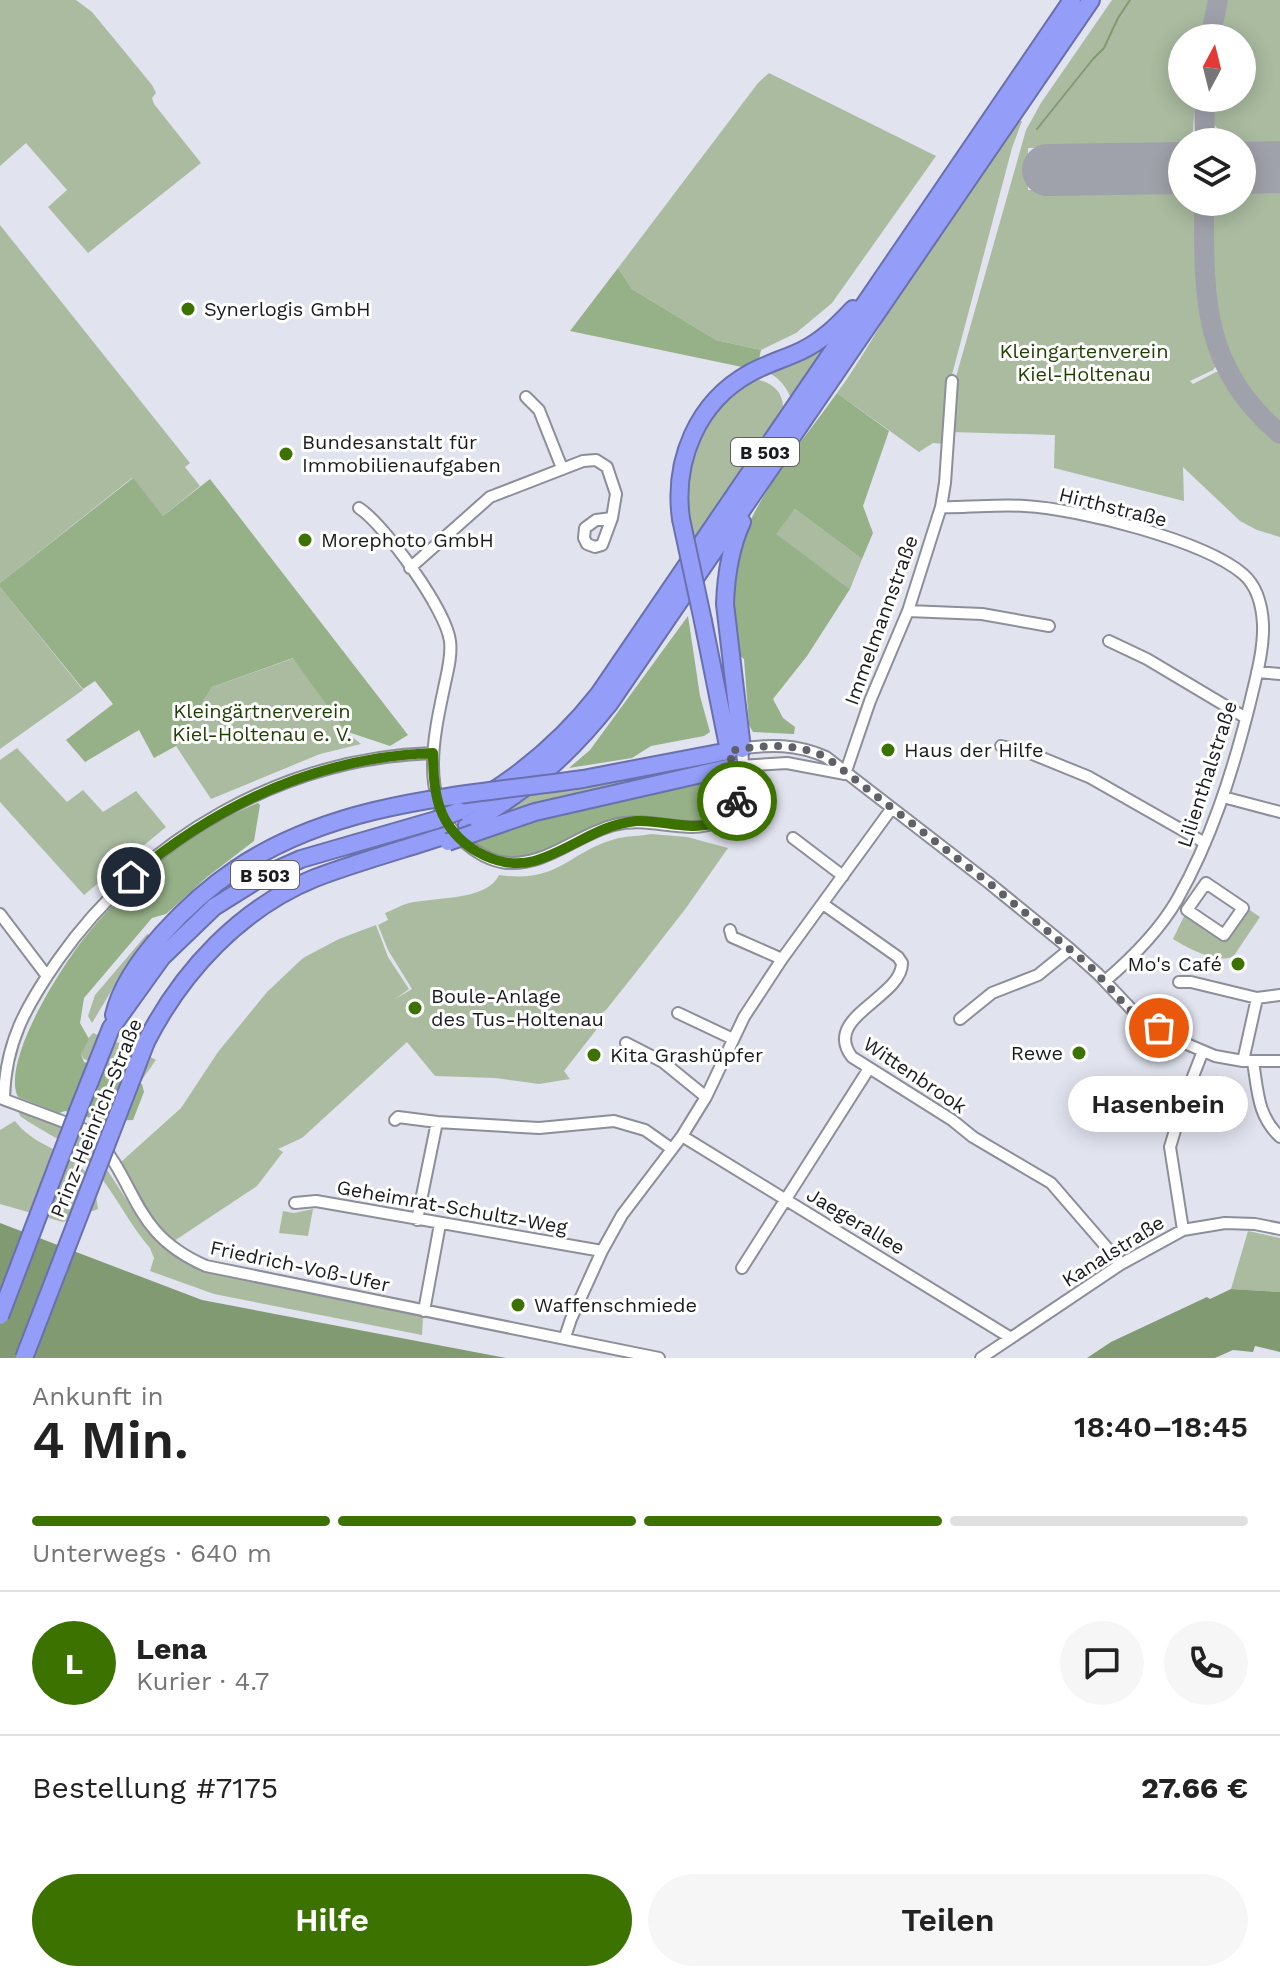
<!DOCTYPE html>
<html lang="de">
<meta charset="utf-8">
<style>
:root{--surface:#fff;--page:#f6f6f6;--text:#222;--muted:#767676;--line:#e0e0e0;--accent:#3c7200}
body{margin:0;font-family:"Work Sans",sans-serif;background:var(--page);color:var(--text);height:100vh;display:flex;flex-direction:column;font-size:30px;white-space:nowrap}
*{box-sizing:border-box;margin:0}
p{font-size:26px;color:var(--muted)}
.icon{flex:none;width:44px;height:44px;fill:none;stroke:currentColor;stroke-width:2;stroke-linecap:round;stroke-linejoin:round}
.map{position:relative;height:1358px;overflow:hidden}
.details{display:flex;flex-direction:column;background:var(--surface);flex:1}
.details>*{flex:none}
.needle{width:52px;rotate:7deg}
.buttons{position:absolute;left:1168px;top:24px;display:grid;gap:16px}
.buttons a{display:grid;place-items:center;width:88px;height:88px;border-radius:50%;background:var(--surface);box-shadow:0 4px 20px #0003;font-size:40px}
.pin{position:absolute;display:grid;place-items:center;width:68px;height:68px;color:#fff;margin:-34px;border:4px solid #fff;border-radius:50%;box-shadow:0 2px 8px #0007}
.courier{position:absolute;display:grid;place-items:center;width:80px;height:80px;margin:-40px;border:6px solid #3c7200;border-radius:50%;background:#fff;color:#222;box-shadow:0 2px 10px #0007}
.bubble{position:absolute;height:56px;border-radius:28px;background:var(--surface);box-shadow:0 4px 20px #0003;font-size:26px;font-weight:600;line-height:56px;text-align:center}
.head em{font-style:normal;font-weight:600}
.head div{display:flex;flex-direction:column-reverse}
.head{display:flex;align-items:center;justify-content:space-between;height:136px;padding:0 32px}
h1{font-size:52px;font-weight:600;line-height:60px}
.bar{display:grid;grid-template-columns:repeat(4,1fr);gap:12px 8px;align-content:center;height:96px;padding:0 32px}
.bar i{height:10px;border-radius:6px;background:var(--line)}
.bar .active{background:var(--accent)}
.bar p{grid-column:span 4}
.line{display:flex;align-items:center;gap:20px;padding:0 32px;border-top:2px solid var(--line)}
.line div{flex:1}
.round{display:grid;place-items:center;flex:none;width:84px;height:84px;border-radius:42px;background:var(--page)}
.button{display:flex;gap:16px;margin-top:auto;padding:16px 32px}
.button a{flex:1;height:92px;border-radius:48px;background:var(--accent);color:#fff;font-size:32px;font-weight:600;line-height:92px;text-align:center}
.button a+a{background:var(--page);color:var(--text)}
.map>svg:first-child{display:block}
.green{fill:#aabba0}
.forest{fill:#96b087}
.water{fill:#819a72}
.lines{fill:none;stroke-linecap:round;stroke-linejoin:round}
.stream{stroke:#819a72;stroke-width:2}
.taxiway{stroke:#a0a2ab;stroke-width:20}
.runway{stroke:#a0a2ab;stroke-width:52}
.minor-casing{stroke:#8c8e99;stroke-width:14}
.highway-casing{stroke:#6970ac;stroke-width:20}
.minor{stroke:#fff;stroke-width:10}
.highway{stroke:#949ef8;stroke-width:16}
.highway-bridge-casing{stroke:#6970ac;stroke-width:20;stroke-linecap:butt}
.highway-bridge{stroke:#949ef8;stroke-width:16}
.done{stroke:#606168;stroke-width:8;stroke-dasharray:0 14.4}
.route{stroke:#3c7200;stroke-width:10}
.poi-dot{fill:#3c7200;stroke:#fff;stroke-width:3}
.labels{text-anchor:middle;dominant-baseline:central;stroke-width:6;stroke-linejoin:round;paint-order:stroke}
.shield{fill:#fff;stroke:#5f5f62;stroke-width:2}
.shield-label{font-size:18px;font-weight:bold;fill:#1a1b1f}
.poi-label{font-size:20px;fill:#1a1b1f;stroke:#fff;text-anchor:start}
.park-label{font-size:20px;fill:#214102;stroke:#fff}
.street-label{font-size:20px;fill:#1a1b1f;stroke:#fff}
</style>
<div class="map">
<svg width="1280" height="1358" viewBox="0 0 1280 1358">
<rect width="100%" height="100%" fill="#e1e3ef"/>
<path class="green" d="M0,0H76L92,12L152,85L156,93L152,98L154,104L201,163L88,253L48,207L67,190L26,143L0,166Z
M1112,0H1209L1200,38H1182V98H1195L1193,131L1179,147L1028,148V190L1180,189L1182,190V202H1194L1197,210C1198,269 1195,307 1217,364L1213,370L1190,381L1193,384L1216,372H1221L1251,418L1280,443V537L1257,530L1240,521L1183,467L1184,501L1054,468L1055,435L952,432L954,384L1026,130L1041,103Z
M1227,0H1280V147H1242V142H1227L1214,124L1213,98H1242V38H1219Z
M769,73L936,156L832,303L796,333L761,350L716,340L632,289L618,268L758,83Z
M1015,121H1022L1012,148L949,386L945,444L933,443L919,452L837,393C857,366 872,338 890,310C931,247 974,185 1015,121Z
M1280,188V424C1227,380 1212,317 1211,251C1211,235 1208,217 1215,202H1242V189Z
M0,225L190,463L185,467L200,486L163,516L132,478L0,583Z
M840,329L793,402C786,387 781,378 765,371Z
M756,379C771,383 782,390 783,406L698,538H692L682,487L708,416L742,385Z
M795,509L862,559L850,589L775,534Z
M0,587L83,690L0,749Z
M294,658L345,731L361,744L320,754L211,799L176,746L212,687Z
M17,748L67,802L83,790L103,812L136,791L166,827L84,895L0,802V760Z
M724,757L725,762L490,820L526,793Z
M651,834L687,837L728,848L686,908L637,971L606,1010L595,1018L600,1025L564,1071L570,1079L539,1084L495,1078L435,1076L407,1042L302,1138L278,1149L283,1152L257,1186L174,1241C150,1224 135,1187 121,1162L181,1108L218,1052L267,992L303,958L339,939L376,925L388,957L409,989L395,999L412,989L388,950L378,925L388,920L385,913C393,910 401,905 409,903C435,897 487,901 499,875C561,884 569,850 619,838C629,836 641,836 651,834Z
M1244,906L1260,917L1233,957C1216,963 1187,948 1173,939L1187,910L1223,935Z
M147,934L150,935L125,968L92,1023L88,1016L95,995Z
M93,1033C115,1042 135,1048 156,1060L141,1081L84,1059L81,1054L84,1043Z
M19,1112L85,1136L147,1231L162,1246L183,1260L235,1278L423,1316L422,1335L214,1294L150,1271L154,1258L150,1248C124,1218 109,1179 78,1153C61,1139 38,1129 20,1116Z
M15,1121C43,1158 94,1147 98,1209L63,1222L0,1204V1130Z
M313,1209L308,1236L279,1233L283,1211L294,1213Z
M1248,1231L1280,1238V1292L1231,1289Z"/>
<path class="forest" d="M618,268L632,289L716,340L761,350L759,359L742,367L570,331Z
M837,393L889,431L863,506L873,533L862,559L795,509L776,534L850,589L807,656L773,699L783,718L795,727L794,734L753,732L749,725L744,659L739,655C736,627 730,596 734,568C743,510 803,441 837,393Z
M133,478L163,516L210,479L408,735L390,746L345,731L293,658L212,687L176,746L154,758L139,730L85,762L66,740L113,704L95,681L83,689L0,587V583Z
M688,616L700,696L710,732L704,736L651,746L632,758L569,768L590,750Z
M732,767L739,791L715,823L614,825L553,853L498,861L463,842L474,833Z
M258,803L260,805L254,841L207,877L166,914L152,918L84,998L80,1023L89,1039L81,1054L84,1062L142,1084L144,1092L133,1120L102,1121L65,1111L59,1113L18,1097C0,1061 65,960 90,931C115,900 146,872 178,847C202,829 230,815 258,803Z"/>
<path class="water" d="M0,1223L202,1300L506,1358H0Z
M1231,1289L1280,1292V1352L1255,1346L1253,1352L1233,1350L1215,1358H1087L1111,1342L1207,1297L1210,1299Z"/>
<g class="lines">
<path class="stream" d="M1037,129L1093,59L1104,48L1118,18L1130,0"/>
<path class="taxiway" d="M1210,38L1218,0
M1204,98L1205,142
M1242,165L1261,167
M1204,202C1204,297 1201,366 1280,434"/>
<path class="runway" d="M1242,168L1280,167
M1048,170L1182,168"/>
<defs>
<path id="minor" d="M526,397L539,410L562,468
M941,507C969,508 997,504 1025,506C1079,509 1203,540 1243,574C1257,586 1262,606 1263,624C1264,651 1255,681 1249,707C1232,774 1211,840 1177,900C1159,931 1132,958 1105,981
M359,508C385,525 446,610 450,641C452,657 447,673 444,688C434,735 421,793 455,833C467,846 483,858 501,862C544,869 575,835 614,825C641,818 665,827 692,827C737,827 746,786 742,749
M410,568L490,497L583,461L596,460L607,467L616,494L612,518L596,520L585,528L584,538L587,544L595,547L602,545L612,518
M908,611L982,614L1049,626
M1109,641L1147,659L1246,718
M1257,672L1280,674
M1001,746L1025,751L1089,777L1205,843
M738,749C770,744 797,744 826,757L989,883L1070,949L1098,974L1136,1014L1189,1045L1215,1056L1243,1061H1280
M738,766L787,763L845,774
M845,774L870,701L908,611L941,507L945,483L952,381
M1223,797L1280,812
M793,838L843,876
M1206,883L1243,908L1224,935L1187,910Z
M823,904L898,957L902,963C902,998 821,1017 852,1057L952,1120L973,1137L1051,1183L1121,1264
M0,914L47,976
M730,930L732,937L782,959
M1179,982H1191L1257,998L1280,995
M678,1013L733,1039
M960,1019L992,993L1038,975L1070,949
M626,1043L663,1062L706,1097
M1243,1061L1257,998
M1253,1062C1258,1091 1257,1115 1280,1137
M0,1098L83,1129L96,1137C140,1190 133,1234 206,1266L659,1358
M4,1099C5,1043 26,1006 58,960C144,838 283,758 433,753
M395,1120L398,1117L437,1122L539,1128L614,1121L645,1130L672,1149
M682,1136L1011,1338
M295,1203L316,1201L602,1251
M417,1220L437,1122
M1183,1230L1170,1147L1185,1097L1203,1051
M742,1268L868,1070
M424,1311L440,1224
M565,1337L571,1319L602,1251L622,1215L682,1136L706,1097L744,1017L782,959L892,808
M981,1358L1121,1264L1183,1230L1225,1223L1255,1224L1280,1229"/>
<path id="highway" d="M681,519C673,461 697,402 750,373C766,364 784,359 801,351C822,341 837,326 853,309
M742,749L725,604C726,575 730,548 742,522
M583,779L729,751L703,621
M459,811C515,781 560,744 599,694L1072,0
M467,825C527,791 566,758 609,704L1091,0
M474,833L535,812L732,767
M114,1015C126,962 192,899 236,869
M146,1042C182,971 241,908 315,878C357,862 401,850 444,836
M78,1111L111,1028L162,957L214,907L265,875L301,859L436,820"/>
</defs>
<use href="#minor" class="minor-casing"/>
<use href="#highway" class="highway-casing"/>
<use href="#minor" class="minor"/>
<use href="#highway" class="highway"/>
<defs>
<path id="highway-bridge" d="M681,519L703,621
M436,820L459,811
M448,842L474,833
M236,869C339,800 464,796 583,779
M0,1316L78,1111
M24,1358L146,1042"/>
</defs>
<use href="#highway-bridge" class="highway-bridge-casing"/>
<use href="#highway-bridge" class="highway-bridge"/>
</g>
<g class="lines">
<path class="done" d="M737,801L739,791L729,751C764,745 793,742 826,757L989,883L1090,966L1129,1009L1159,1028"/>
<path class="route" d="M131,877C218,804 318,757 433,753C433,771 434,792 440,808C452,844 496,871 534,861C570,851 598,824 637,821C672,819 716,843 737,801"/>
</g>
<g class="poi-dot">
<circle cx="188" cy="309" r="8"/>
<circle cx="286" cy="454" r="8"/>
<circle cx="305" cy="540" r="8"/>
<circle cx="888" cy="750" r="8"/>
<circle cx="1238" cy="964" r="8"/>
<circle cx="415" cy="1008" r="8"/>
<circle cx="1079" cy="1053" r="8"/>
<circle cx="594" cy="1055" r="8"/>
<circle cx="518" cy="1305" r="8"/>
</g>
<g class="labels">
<g class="shield">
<rect x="731" y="438" width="68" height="28" rx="6"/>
<rect x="231" y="861" width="68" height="28" rx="6"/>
</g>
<g class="shield-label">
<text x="765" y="452">B 503</text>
<text x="265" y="875">B 503</text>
</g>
<g class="poi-label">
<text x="204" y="309">Synerlogis GmbH</text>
<text x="302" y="442">Bundesanstalt für<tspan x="302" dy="23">Immobilienaufgaben</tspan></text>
<text x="321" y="540">Morephoto GmbH</text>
<text x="904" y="750">Haus der Hilfe</text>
<text x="1222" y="964" text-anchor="end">Mo's Café</text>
<text x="431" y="996">Boule-Anlage<tspan x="431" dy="23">des Tus-Holtenau</tspan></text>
<text x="1063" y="1053" text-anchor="end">Rewe</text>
<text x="610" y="1055">Kita Grashüpfer</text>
<text x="534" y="1305">Waffenschmiede</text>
</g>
<g class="park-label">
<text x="1084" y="351">Kleingartenverein<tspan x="1084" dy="23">Kiel-Holtenau</tspan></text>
<text x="262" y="711">Kleingärtnerverein<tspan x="262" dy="23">Kiel-Holtenau e. V.</tspan></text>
</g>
<g class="street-label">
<text transform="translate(1113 507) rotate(14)">Hirthstraße</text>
<text transform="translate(881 620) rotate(-70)">Immelmannstraße</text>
<text transform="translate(1207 774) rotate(-72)">Lilienthalstraße</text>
<text transform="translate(915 1075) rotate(34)">Wittenbrook</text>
<text transform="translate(96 1118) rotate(-68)">Prinz-Heinrich-Straße</text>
<text transform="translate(452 1207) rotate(10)">Geheimrat-Schultz-Weg</text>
<text transform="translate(856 1221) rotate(31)">Jaegerallee</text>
<text transform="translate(1113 1251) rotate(-32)">Kanalstraße</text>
<text transform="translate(300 1266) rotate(12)">Friedrich-Voß-Ufer</text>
</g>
</g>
</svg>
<div class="buttons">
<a><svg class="needle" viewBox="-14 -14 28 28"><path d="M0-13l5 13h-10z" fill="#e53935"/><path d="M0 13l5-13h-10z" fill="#767676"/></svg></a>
<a><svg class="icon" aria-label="layers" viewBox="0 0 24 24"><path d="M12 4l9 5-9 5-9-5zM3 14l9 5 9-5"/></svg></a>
</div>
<div class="pin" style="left:1159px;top:1028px;background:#ea580c"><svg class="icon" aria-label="bag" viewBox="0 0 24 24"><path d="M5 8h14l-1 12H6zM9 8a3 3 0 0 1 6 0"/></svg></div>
<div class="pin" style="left:131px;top:877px;background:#1f2937"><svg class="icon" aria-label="home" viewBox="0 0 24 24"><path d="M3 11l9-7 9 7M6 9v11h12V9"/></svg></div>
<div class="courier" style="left:737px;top:801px"><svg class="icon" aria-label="bike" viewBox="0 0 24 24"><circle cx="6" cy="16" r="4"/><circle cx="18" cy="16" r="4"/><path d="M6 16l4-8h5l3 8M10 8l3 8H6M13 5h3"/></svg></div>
<div class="bubble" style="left:1068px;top:1076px;width:180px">Hasenbein</div>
</div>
<section class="details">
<div class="head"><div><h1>4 Min.</h1><p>Ankunft in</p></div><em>18:40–18:45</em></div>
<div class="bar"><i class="active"></i><i class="active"></i><i class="active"></i><i></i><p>Unterwegs · 640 m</p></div>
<div class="line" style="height:144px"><b class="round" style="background:var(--accent);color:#fff">L</b><div><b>Lena</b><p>Kurier · 4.7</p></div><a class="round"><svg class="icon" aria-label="chat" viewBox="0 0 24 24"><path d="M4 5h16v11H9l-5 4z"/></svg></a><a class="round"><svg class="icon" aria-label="phone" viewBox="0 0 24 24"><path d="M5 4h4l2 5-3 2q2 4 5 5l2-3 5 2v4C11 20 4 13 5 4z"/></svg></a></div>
<div class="line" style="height:104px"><div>Bestellung #7175</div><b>27.66 €</b></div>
<div class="button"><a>Hilfe</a><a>Teilen</a></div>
</section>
